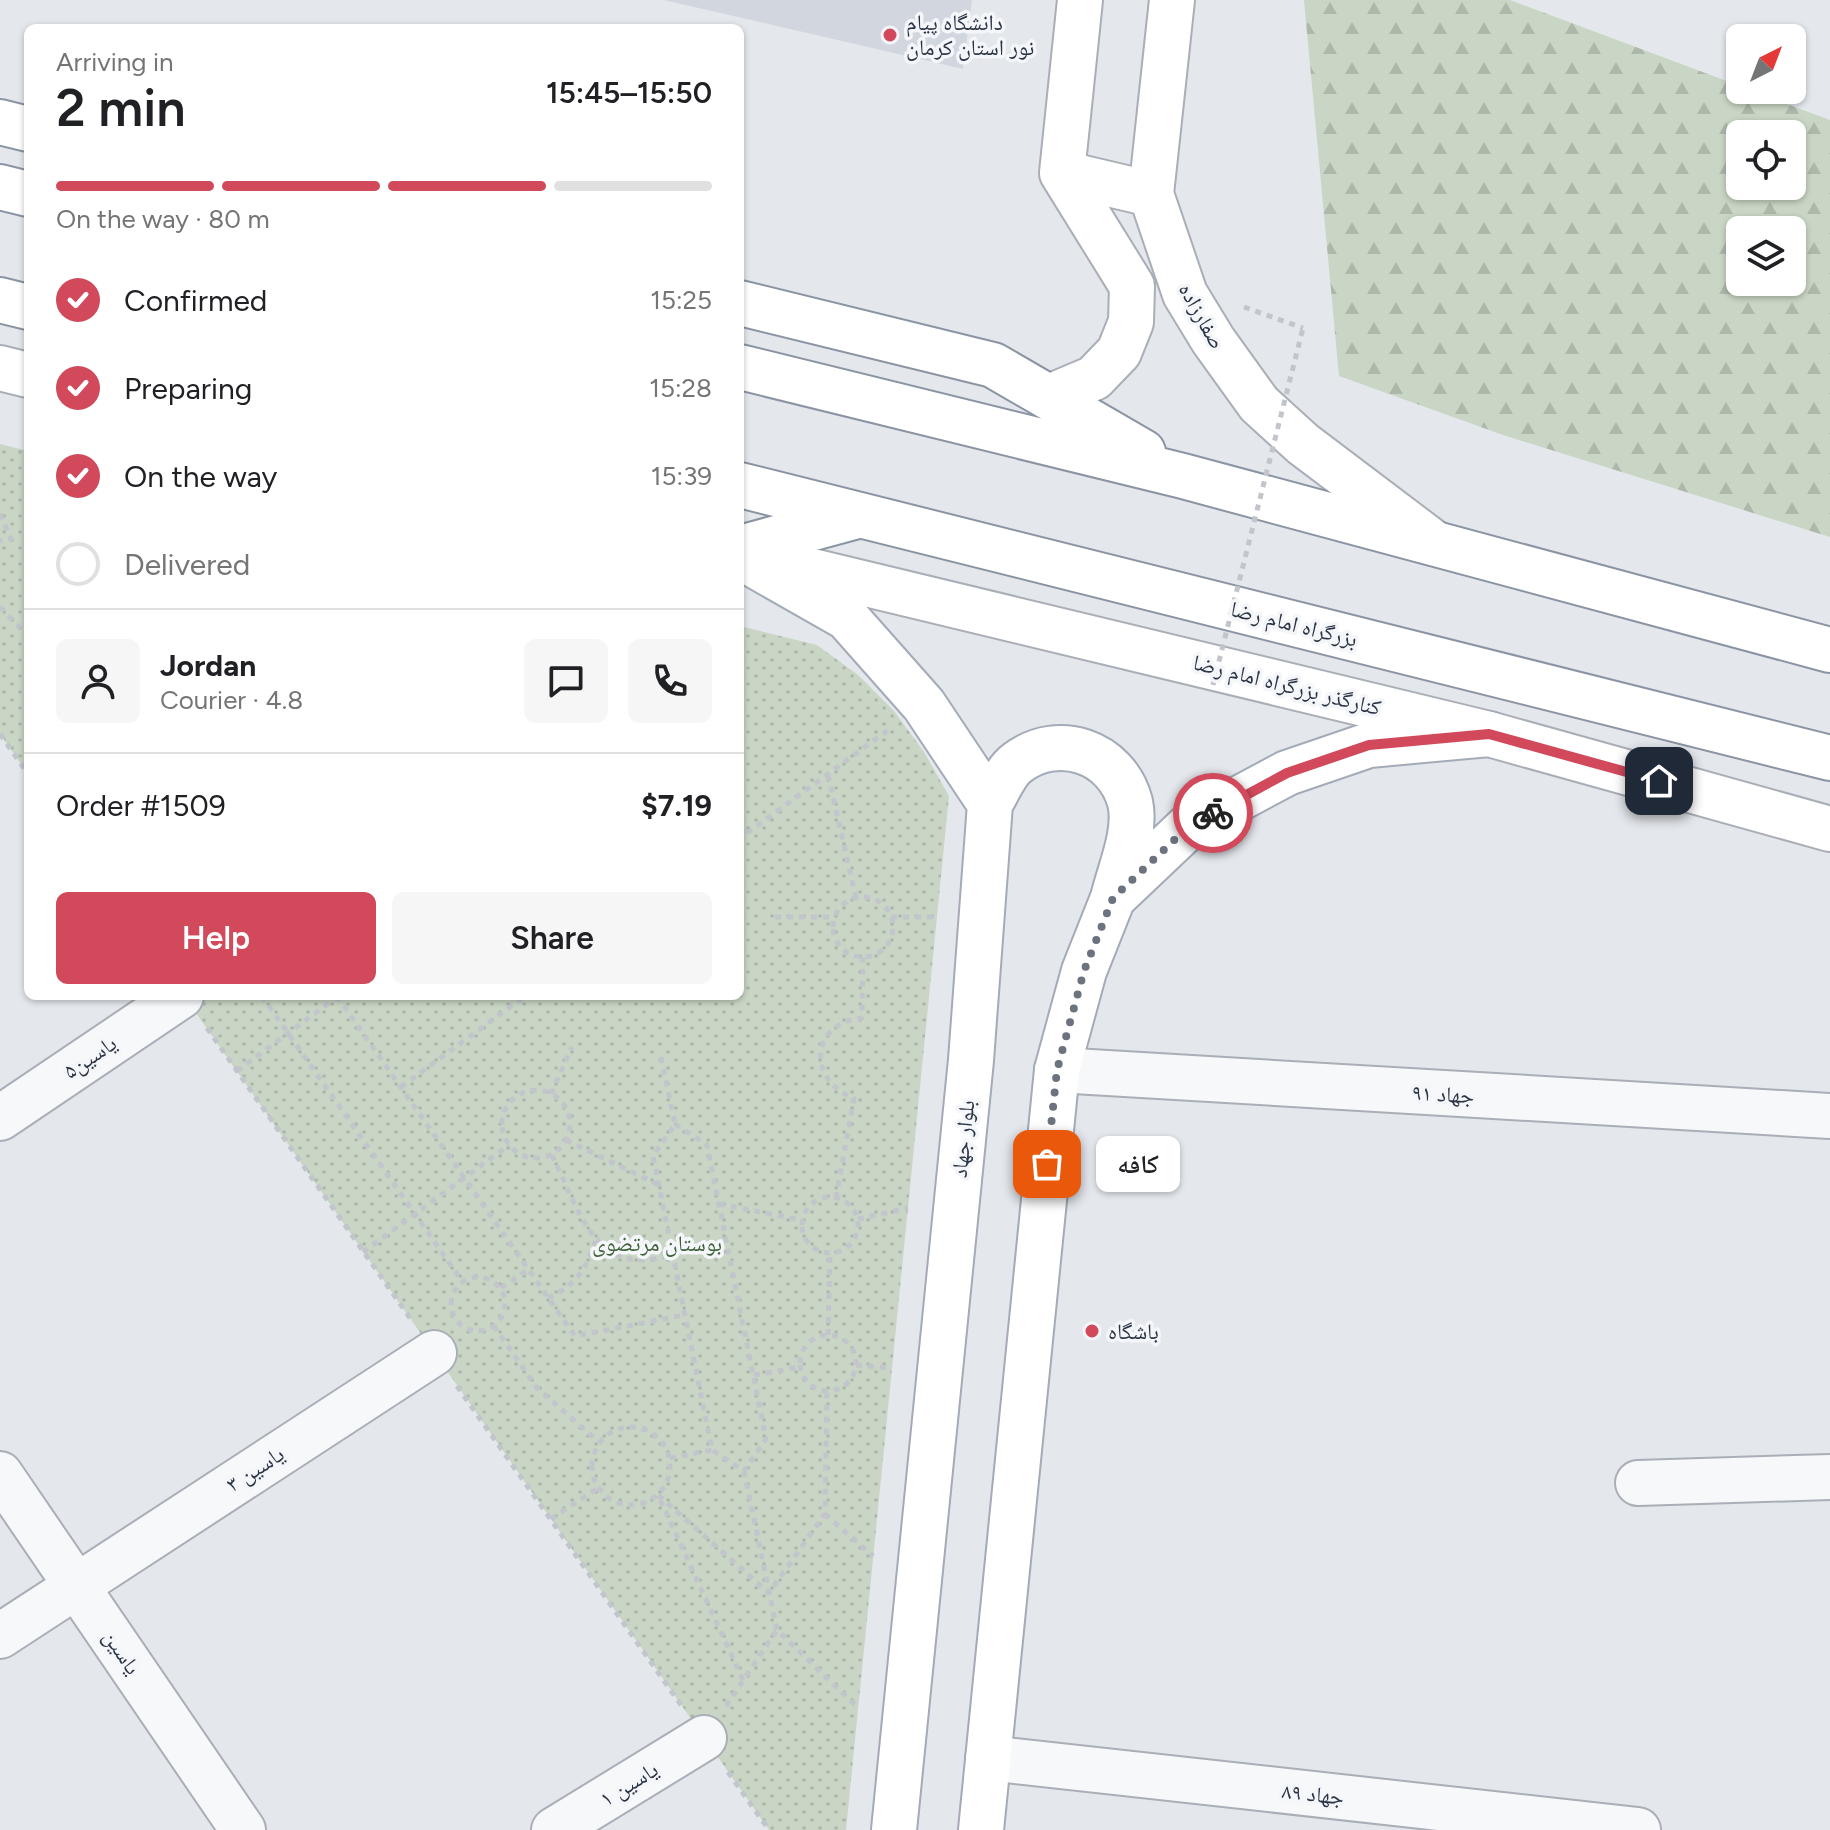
<!DOCTYPE html>
<meta charset="utf-8">
<style>
:root{--surface:#fff;--page:#f6f6f6;--text:#202124;--muted:#757577;--line:#e0e0e0;--accent:#d1495b}
body{margin:0;font-family:Figtree,"Noto Naskh Arabic",sans-serif;background:var(--page);color:var(--text);height:100vh;display:flex;flex-direction:column;font-size:30px;white-space:nowrap}
*{box-sizing:border-box;margin:0}
p{font-size:26px;color:var(--muted)}
.icon{flex:none;width:44px;height:44px;fill:none;stroke:currentColor;stroke-width:2;stroke-linecap:round;stroke-linejoin:round}
.map{position:relative;flex:1;overflow:hidden}
.drawer{position:absolute;left:24px;top:24px;width:720px;height:976px;display:flex;flex-direction:column;background:var(--surface);border-radius:12px;box-shadow:0 2px 6px #0004}
.drawer>*{flex:none}
.needle{width:52px;rotate:42deg}
.fabs{position:absolute;left:1726px;top:24px;display:grid;gap:16px}
.fabs a{display:grid;place-items:center;width:80px;height:80px;border-radius:12px;background:var(--surface);box-shadow:0 2px 6px #0004;font-size:40px}
.pin{position:absolute;display:grid;place-items:center;width:68px;height:68px;color:#fff;margin:-34px;border-radius:16px;box-shadow:0 4px 12px #0006}
.courier{position:absolute;display:grid;place-items:center;width:80px;height:80px;margin:-40px;border:6px solid #d1495b;border-radius:50%;background:#fff;color:#222;box-shadow:0 2px 10px #0007}
.bubble{position:absolute;height:56px;border-radius:12px;background:var(--surface);box-shadow:0 2px 6px #0004;font-size:26px;font-weight:600;line-height:56px;text-align:center}
.overview em{font-style:normal;font-weight:600}
.overview div{display:flex;flex-direction:column-reverse}
.overview{display:flex;align-items:center;justify-content:space-between;height:136px;padding:0 32px}
h1{font-size:52px;font-weight:600;line-height:60px}
.bar{display:grid;grid-template-columns:repeat(4,1fr);gap:12px 8px;align-content:center;height:96px;padding:0 32px}
.bar i{height:10px;border-radius:6px;background:var(--line)}
.bar .selected{background:var(--accent)}
.bar p{grid-column:span 4}
.line{display:flex;align-items:center;gap:20px;padding:0 32px;border-top:2px solid var(--line)}
.line div{flex:1}
.round{display:grid;place-items:center;flex:none;width:84px;height:84px;border-radius:12px;background:var(--page)}
ol{padding:0 32px;list-style:none}
li{display:flex;align-items:center;gap:24px;height:88px}
li p{margin-inline-start:auto}
li .icon{padding:8px;border-radius:50%;background:var(--accent);color:#fff;stroke-width:4}
li:last-child{color:var(--muted)}
li i{width:44px;height:44px;border:4px solid var(--line);border-radius:50%}
.action{display:flex;gap:16px;margin-top:auto;padding:16px 32px}
.action a{flex:1;height:92px;border-radius:12px;background:var(--accent);color:#fff;font-size:32px;font-weight:600;line-height:92px;text-align:center}
.action a+a{background:var(--page);color:var(--text)}
.map>svg:first-child{display:block}
.built{fill:#d2d6de}
.forest{fill:url(#forest-firs);fill-rule:evenodd}
.park{fill:url(#park-dots)}
.lines{fill:none;stroke-linecap:round;stroke-linejoin:round}
.street-casing{stroke:#a9aeb7;stroke-width:48}
.secondary-casing{stroke:#a9aeb7;stroke-width:48}
.primary-casing{stroke:#a3abb8;stroke-width:48}
.highway-casing{stroke:#8b94a3;stroke-width:48}
.path{stroke:#c2c5cb;stroke-width:5;stroke-dasharray:6 6;stroke-linecap:butt}
.street{stroke:#f7f8fa;stroke-width:44}
.secondary{stroke:#fff;stroke-width:44}
.primary{stroke:#fff;stroke-width:44}
.highway{stroke:#fff;stroke-width:44}
.path-bridge{stroke:#c2c5cb;stroke-width:5;stroke-dasharray:6 6;stroke-linecap:butt}
.done{stroke:#6c737f;stroke-width:8;stroke-dasharray:0 14.4}
.route{stroke:#d1495b;stroke-width:10}
.poi-dot{fill:#d1495b;stroke:#f4f6f9;stroke-width:3}
.labels{text-anchor:middle;dominant-baseline:central;stroke-width:7;stroke-linejoin:round;paint-order:stroke}
.poi-label{font-size:22px;fill:#2b3445;stroke:#f4f6f9;text-anchor:start}
.street-label{font-size:22px;fill:#2b3445;stroke:#f4f6f9}
.park-label{font-size:22px;fill:#3f6138;stroke:#f4f6f9}
</style>
<div class="map">
<svg width="1830" height="1830" viewBox="0 0 1830 1830">
<defs>
<pattern id="forest-firs" width="22" height="20" patternUnits="userSpaceOnUse" patternTransform="scale(2)"><rect width="22" height="20" fill="#c9d6c5"/><path d="M5 1l3.5 6h-7zM16 11l3.5 6h-7z" fill="#adb8ab"/></pattern>
<pattern id="park-dots" width="8" height="8" patternUnits="userSpaceOnUse" patternTransform="scale(2)"><rect width="8" height="8" fill="#c9d6c5"/><path d="M2 2h.1M6 6h.1" fill="none" stroke="#adb8ab" stroke-width="1.8" stroke-linecap="round"/></pattern>
</defs>
<rect width="100%" height="100%" fill="#e4e7ec"/>
<path class="built" d="M664,0H972L963,69Z"/>
<path class="forest" d="M1304,0H1510L1740,86V90H1749L1830,120V537L1503,435L1339,376ZM1740,134H1792V186H1740ZM1740,230H1792V282H1740Z"/>
<path class="park" d="M0,444L28,451V774L0,734Z
M740,626L817,645L858,675L894,711L924,752L949,796L846,1830H769L184,996H740Z"/>
<g class="lines">
<defs>
<path id="street" d="M1057,1070L1830,1116
M0,1118L181,996
M0,1474L243,1830
M1638,1483L1830,1477
M0,1636L434,1353
M988,1758L1638,1830
M554,1830L704,1738"/>
<path id="secondary" d="M1172,0L1151,194L1185,294L1213,340L1259,404L1303,444L1434,543
M1062,173L1151,194
M0,368L28,375
M1049,397L1094,378L1119,352L1131,322L1132,286L1062,173L1080,0
M750,556L1489,734L1830,829"/>
<path id="primary" d="M740,557L847,618L924,705L990,804L971,1060L894,1830
M990,804C998,791 1005,772 1017,763C1058,732 1116,751 1130,802C1137,832 1120,869 1113,898
M981,1830L1057,1070L1084,971L1113,898L1190,825L1287,773L1369,745L1489,734"/>
<path id="highway" d="M0,122L28,129
M0,187L28,194
M0,300L28,307
M740,303L993,365L1143,452
M740,367L1183,476L1830,650
M740,485L1830,758
M740,548L857,516"/>
</defs>
<use href="#street" class="street-casing"/>
<use href="#secondary" class="secondary-casing"/>
<use href="#primary" class="primary-casing"/>
<use href="#highway" class="highway-casing"/>
<path class="path" d="M1244,307L1303,328
M0,514L11,539L0,541
M0,607L28,636
M0,734L28,774
M828,775L856,898
M747,833L891,728
M833 927a30 30 0 1 1 60 0a30 30 0 1 1-60 0Z
M775,917H835
M891,917H937
M262,996L462,1281
M337,996L575,1336L685,1315
M649,996L650,999
M207,1028L410,1318
M661,1057L675,1124
M237,1071L337,997
M401,1087L525,996
M502 1124a34 34 0 1 1 68 0a34 34 0 1 1-68 0Z
M551,1094L572,1047
M675,1124L707,1145L766,1439L744,1471L712,1450L653,1156Z
M566,1140L659,1185
M552,1155C579,1209 595,1282 673,1254
M802 1225a28 28 0 1 1 56 0a28 28 0 1 1-56 0Z
M836,1198L854,1098C806,1080 811,1022 862,1018L863,957
M719,1204L802,1220
M858,1219L908,1208
M363,1252L509,1145
M451 1304a27 27 0 1 1 54 0a27 27 0 1 1-54 0Z
M501,1288L529,1269
M548,1298C575,1286 587,1269 595,1241
M494,1326L537,1388L599,1442
M828,1335L830,1253
M800 1363a28 28 0 1 1 56 0a28 28 0 1 1-56 0Z
M856,1365L892,1368
M754,1375L800,1367
M457,1386L681,1705
M592 1466a39 39 0 1 1 78 0a39 39 0 1 1-78 0Z
M670,1458L712,1450
M744,1471L777,1630L858,1708
M825,1514L873,1556
M551,1519L598,1488
M743,1680L658,1495L769,1593L825,1514L827,1392
M726,1706L777,1630
M728,1772L769,1830"/>
<use href="#street" class="street"/>
<use href="#secondary" class="secondary"/>
<use href="#primary" class="primary"/>
<use href="#highway" class="highway"/>
<path class="path-bridge" d="M1213,685L1303,328"/>
</g>
<g class="lines">
<path class="done" d="M1047,1164L1057,1070L1084,971L1113,898L1190,825L1213,813"/>
<path class="route" d="M1213,813L1287,773L1369,745L1489,734L1659,781"/>
</g>
<g class="poi-dot">
<circle cx="890" cy="35" r="8"/>
<circle cx="1092" cy="1331" r="8"/>
</g>
<g class="labels">
<g class="poi-label">
<text x="906" y="22">دانشگاه پیام<tspan x="906" dy="25">نور استان کرمان</tspan></text>
<text x="1108" y="1331">باشگاه</text>
</g>
<g class="street-label">
<text transform="translate(1202 316) rotate(61)">صفارزاده</text>
<text transform="translate(1294 624) rotate(14)">بزرگراه امام رضا</text>
<text transform="translate(1287 685) rotate(14)">کنارگذر بزرگراه امام رضا</text>
<text transform="translate(90 1057) rotate(-34)">یاسین۵</text>
<text transform="translate(1443 1094) rotate(3)">جهاد ۹۱</text>
<text transform="translate(963 1139) rotate(-84)">بلوار جهاد</text>
<text transform="translate(255 1469) rotate(-33)">یاسین ۳</text>
<text transform="translate(122 1652) rotate(56)">یاسین</text>
<text transform="translate(629 1784) rotate(-32)">یاسین ۱</text>
<text transform="translate(1313 1794) rotate(6)">جهاد ۸۹</text>
</g>
<g class="park-label">
<text x="657" y="1243">بوستان مرتضوی</text>
</g>
</g>
</svg>
<div class="fabs">
<a><svg class="needle" viewBox="-14 -14 28 28"><path d="M0-13l5 13h-10z" fill="#e53935"/><path d="M0 13l5-13h-10z" fill="#757577"/></svg></a>
<a><svg class="icon" aria-label="locate" viewBox="0 0 24 24"><circle cx="12" cy="12" r="6"/><path d="M12 2v4M12 18v4M2 12h4M18 12h4"/></svg></a>
<a><svg class="icon" aria-label="layers" viewBox="0 0 24 24"><path d="M12 4l9 5-9 5-9-5zM3 14l9 5 9-5"/></svg></a>
</div>
<div class="pin" style="left:1047px;top:1164px;background:#ea580c"><svg class="icon" aria-label="bag" viewBox="0 0 24 24"><path d="M5 8h14l-1 12H6zM9 8a3 3 0 0 1 6 0"/></svg></div>
<div class="pin" style="left:1659px;top:781px;background:#1f2937"><svg class="icon" aria-label="home" viewBox="0 0 24 24"><path d="M3 11l9-7 9 7M6 9v11h12V9"/></svg></div>
<div class="courier" style="left:1213px;top:813px"><svg class="icon" aria-label="bike" viewBox="0 0 24 24"><circle cx="6" cy="16" r="4"/><circle cx="18" cy="16" r="4"/><path d="M6 16l4-8h5l3 8M10 8l3 8H6M13 5h3"/></svg></div>
<div class="bubble" style="left:1096px;top:1136px;width:84px">کافه</div>
<section class="drawer">
<div class="overview"><div><h1>2 min</h1><p>Arriving in</p></div><em>15:45–15:50</em></div>
<div class="bar"><i class="selected"></i><i class="selected"></i><i class="selected"></i><i></i><p>On the way · 80 m</p></div>
<ol>
<li><svg class="icon" aria-label="check" viewBox="0 0 24 24"><path d="M5 12l5 5 9-10"/></svg>Confirmed<p>15:25</p></li>
<li><svg class="icon" aria-label="check" viewBox="0 0 24 24"><path d="M5 12l5 5 9-10"/></svg>Preparing<p>15:28</p></li>
<li><svg class="icon" aria-label="check" viewBox="0 0 24 24"><path d="M5 12l5 5 9-10"/></svg>On the way<p>15:39</p></li>
<li><i></i>Delivered</li>
</ol>
<div class="line" style="height:144px"><a class="round"><svg class="icon" aria-label="person" viewBox="0 0 24 24"><circle cx="12" cy="8" r="4"/><path d="M4 21q1-7 8-7t8 7"/></svg></a><div><b>Jordan</b><p>Courier · 4.8</p></div><a class="round"><svg class="icon" aria-label="chat" viewBox="0 0 24 24"><path d="M4 5h16v11H9l-5 4z"/></svg></a><a class="round"><svg class="icon" aria-label="phone" viewBox="0 0 24 24"><path d="M5 4h4l2 5-3 2q2 4 5 5l2-3 5 2v4C11 20 4 13 5 4z"/></svg></a></div>
<div class="line" style="height:104px"><div>Order #1509</div><b>$7.19</b></div>
<div class="action"><a>Help</a><a>Share</a></div>
</section>
</div>
